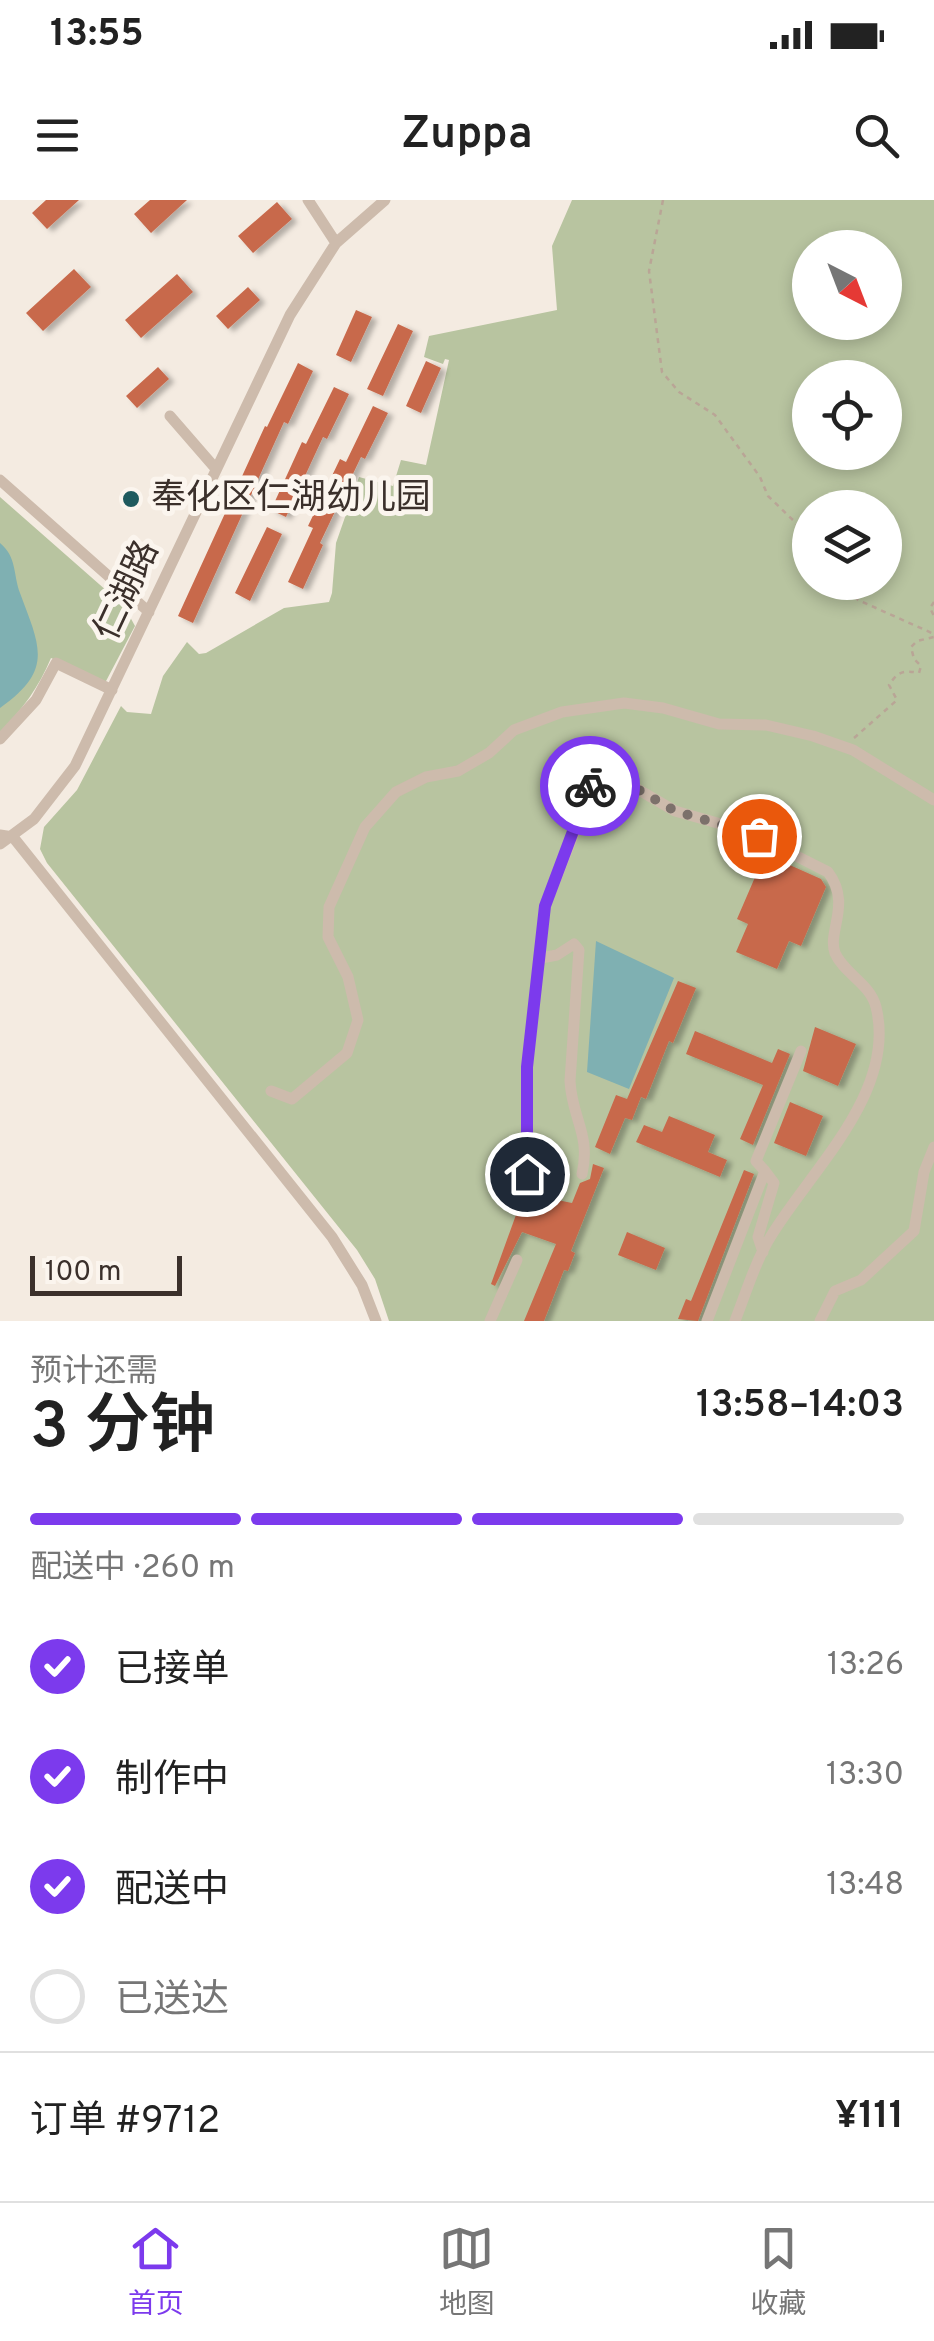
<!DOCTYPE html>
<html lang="zh">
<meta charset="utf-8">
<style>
:root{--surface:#fff;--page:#f2f2f2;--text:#222;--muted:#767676;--line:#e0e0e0;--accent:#7c3aed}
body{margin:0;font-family:Overpass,"Noto Sans SC",sans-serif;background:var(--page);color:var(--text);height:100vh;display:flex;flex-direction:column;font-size:38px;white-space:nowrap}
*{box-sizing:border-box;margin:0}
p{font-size:32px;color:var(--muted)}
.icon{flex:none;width:55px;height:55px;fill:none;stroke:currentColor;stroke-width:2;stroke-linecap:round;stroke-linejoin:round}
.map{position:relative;height:1121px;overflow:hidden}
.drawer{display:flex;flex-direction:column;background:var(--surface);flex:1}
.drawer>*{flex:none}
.needle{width:65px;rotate:138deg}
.fabs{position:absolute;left:792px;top:30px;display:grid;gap:20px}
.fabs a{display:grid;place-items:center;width:110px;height:110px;border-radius:50%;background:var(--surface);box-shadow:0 5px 15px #0003;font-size:50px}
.scale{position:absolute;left:30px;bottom:25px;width:152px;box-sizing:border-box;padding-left:10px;border:5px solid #3b302b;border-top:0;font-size:28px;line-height:35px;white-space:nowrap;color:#3b302b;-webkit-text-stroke:8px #fbf5ee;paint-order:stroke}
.pin{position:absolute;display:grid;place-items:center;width:85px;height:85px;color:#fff;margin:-42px;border:5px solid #fff;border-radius:50%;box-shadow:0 2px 10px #0007}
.courier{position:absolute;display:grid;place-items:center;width:100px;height:100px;margin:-50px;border:8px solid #7c3aed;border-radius:50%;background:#fff;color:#222;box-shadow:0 2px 12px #0007}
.summary em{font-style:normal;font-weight:600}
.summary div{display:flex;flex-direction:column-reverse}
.summary{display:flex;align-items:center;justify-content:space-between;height:170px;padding:0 30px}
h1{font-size:65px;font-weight:600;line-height:75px}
.bar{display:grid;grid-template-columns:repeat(4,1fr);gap:15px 10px;align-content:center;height:120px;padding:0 30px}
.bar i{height:12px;border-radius:8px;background:var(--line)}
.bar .active{background:var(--accent)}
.bar p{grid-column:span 4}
.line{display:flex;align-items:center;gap:25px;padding:0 30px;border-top:2px solid var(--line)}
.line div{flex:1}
ol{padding:0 30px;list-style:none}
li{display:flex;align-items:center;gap:30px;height:110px}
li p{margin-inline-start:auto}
li .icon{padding:10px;border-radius:50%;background:var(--accent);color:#fff;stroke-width:4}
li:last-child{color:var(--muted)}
li i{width:55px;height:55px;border:5px solid var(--line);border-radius:50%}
.status{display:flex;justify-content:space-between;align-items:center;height:70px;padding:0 50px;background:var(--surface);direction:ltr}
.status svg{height:28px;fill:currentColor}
header{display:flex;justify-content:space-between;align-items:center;height:130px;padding:0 30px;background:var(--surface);font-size:45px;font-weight:600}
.menu{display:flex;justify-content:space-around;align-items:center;height:140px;border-top:2px solid var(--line);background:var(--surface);font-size:28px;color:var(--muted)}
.menu a{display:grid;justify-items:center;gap:5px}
.menu .active{color:var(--accent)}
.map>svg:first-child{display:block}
.green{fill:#b8c4a0;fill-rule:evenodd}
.water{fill:#7fb0b2}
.building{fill:#c8694b;filter:url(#shadow)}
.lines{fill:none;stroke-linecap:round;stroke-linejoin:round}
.path{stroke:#b9a596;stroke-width:2.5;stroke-dasharray:5 5;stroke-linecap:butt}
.minor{stroke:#cdbbac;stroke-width:11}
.done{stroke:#7c716b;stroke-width:10;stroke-dasharray:0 18}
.route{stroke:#7c3aed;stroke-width:12}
.poi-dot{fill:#1f5a5e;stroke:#fbf5ee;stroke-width:4}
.labels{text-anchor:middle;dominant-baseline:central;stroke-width:10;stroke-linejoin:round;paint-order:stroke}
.poi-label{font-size:35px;fill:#3b302b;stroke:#fbf5ee;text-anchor:start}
.street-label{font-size:35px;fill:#3b302b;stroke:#fbf5ee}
</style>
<div class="status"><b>13:55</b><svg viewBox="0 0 49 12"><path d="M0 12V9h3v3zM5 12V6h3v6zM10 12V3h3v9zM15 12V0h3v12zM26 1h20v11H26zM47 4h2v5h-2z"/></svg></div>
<header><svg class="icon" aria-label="menu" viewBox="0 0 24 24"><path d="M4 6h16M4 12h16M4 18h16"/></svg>Zuppa<svg class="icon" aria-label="search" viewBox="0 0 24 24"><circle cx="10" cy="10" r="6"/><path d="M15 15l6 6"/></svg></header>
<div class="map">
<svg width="934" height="1121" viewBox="0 0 934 1121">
<defs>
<filter id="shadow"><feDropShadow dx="5.5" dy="3" stdDeviation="2.5" flood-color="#0004"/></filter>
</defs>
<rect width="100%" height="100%" fill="#f4ebe1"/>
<path class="green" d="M572,0H934V1121H389L375,1079L357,1050L47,663L40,649L44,627L77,590L121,506L127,512L151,514L163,476L187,442L199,454L206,453L284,408L329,402L332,393L336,343L359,277L393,286L401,260L426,265L449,160L445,159L443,164L424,157L429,136L557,110L552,46ZM810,48H885V122H810ZM810,178H885V252H810ZM810,308H885V382H810Z
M0,297L124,406L135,426L105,483L51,458C39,487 22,510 0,532Z"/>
<path class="water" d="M0,343C17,357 13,374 20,393C40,447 54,470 0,508Z
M596,741L674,778L629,889L587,872Z"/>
<path class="building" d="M46,0H79L47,29L32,13Z
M150,0H187L151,33L134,14Z
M277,2L292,19L253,53L238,36Z
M74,69L91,87L43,131L26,113Z
M177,74L193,92L141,138L125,120Z
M248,87L260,100L228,129L216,116Z
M356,110L372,117L351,162L336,155Z
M398,124L413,131L383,196L367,189Z
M426,161L441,168L421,213L406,206Z
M298,163L313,171L288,224L284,222L193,423L178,416L265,226L267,227Z
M158,167L169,179L137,208L126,196Z
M334,187L349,194L327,239L323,237L286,317L271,310L302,242L306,244Z
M373,206L388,213L365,259L361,257L320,343L323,345L303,389L288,382L313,328L308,326L340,259L346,262Z
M267,327L282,334L250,401L235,393Z
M765,654L821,679L826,687L801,746L789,741L777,769L736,752L748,724L737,719Z
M678,781L696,788L673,843L669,841L646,899L641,897L632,920L625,918L610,954L595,947L616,895L627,899Z
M815,827L856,844L838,886L803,871Z
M695,831L772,863L778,849L790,854L753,945L740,939L763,885L686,854Z
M790,902L823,916L806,956L774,943Z
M669,916L715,935L708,952L727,960L720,977L636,942L644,925L662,932Z
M593,964L604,968L571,1051L575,1053L568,1071L564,1070L544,1121H524L556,1044L522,1032L495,1086L491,1084L521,1001L525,1002L528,994L572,1003L580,983L590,979Z
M744,970L754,974L698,1121L678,1119L686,1099L691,1101Z
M627,1032L665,1048L656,1070L618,1055Z"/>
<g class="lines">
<path class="path" d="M663,0L649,71L662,172L679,192L715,215L760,277L768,296L795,322L810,342
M841,382L858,400L934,434
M934,402L930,408L934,416
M854,538L897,500L889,485C898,471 904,470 919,473L921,466L914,459L911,447L917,441L934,437"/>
<path class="minor" d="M308,0L336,43
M170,216L216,269
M0,280L149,412
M0,539L36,500L56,463L112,490
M0,635L13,637L332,1037L362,1085L376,1121
M0,644L34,619L75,566L290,115L336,43L385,0
M541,758L557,755L574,744L579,750L570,881C572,919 591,934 582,974
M271,891L292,899L347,853L358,820L348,777L328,737L329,707L365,627L396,592L426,577L458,571L489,553L514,530L562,512L624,503L663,508L719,524L766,525L813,536L853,550L934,600
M527,974V867L545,706L595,581L601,579L627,583L675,611L749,632L828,672C852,704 827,731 835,753C844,774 870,783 876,807C897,892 811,970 771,1036C755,1062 746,1093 735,1121
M763,1052L758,1037L774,983L765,971
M490,1121L517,1060
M707,1121L765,971L756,961L801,851
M820,1121L835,1091L861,1080L914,1031L924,972L934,947"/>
</g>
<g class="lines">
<path class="done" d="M590,586L601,579L627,583L675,611L759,636"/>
<path class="route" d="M527,974V867L545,706L590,586"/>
</g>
<circle class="poi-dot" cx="131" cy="299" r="10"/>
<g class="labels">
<g class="poi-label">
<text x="151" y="299">奉化区仁湖幼儿园</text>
</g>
<g class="street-label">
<text transform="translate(128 391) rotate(-65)">仁湖路</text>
</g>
</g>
</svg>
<div class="fabs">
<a><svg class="needle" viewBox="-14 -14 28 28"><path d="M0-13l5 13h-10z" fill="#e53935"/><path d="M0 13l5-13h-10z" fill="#767676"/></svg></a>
<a><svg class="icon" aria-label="locate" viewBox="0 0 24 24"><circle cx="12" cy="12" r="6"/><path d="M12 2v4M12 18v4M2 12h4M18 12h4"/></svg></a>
<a><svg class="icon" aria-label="layers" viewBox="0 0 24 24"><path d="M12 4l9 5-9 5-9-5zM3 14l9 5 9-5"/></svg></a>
</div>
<div class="scale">100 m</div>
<div class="pin" style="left:759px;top:636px;background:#ea580c"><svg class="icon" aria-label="bag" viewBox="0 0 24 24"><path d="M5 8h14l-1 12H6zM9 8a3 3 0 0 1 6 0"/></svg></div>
<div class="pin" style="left:527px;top:974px;background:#1f2937"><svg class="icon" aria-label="home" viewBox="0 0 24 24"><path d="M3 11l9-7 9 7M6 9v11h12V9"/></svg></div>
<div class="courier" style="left:590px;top:586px"><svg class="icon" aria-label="bike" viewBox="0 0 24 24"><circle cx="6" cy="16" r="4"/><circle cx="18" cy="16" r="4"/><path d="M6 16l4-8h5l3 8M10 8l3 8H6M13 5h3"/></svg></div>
</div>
<section class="drawer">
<div class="summary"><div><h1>3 分钟</h1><p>预计还需</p></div><em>13:58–14:03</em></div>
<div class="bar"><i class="active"></i><i class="active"></i><i class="active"></i><i></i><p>配送中 · 260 m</p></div>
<ol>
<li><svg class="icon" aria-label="check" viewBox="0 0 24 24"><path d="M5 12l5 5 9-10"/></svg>已接单<p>13:26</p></li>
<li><svg class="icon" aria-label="check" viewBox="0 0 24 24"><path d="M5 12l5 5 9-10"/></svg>制作中<p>13:30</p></li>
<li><svg class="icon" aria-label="check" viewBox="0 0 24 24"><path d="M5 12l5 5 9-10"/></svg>配送中<p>13:48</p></li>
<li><i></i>已送达</li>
</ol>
<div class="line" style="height:130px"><div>订单 #9712</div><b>¥111</b></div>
</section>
<nav class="menu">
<a class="active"><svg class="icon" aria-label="home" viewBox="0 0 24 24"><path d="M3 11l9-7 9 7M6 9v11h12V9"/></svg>首页</a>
<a><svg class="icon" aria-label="map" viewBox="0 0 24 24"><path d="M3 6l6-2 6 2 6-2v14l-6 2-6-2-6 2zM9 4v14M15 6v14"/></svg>地图</a>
<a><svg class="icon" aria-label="saved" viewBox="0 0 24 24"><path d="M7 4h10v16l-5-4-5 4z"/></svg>收藏</a>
</nav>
